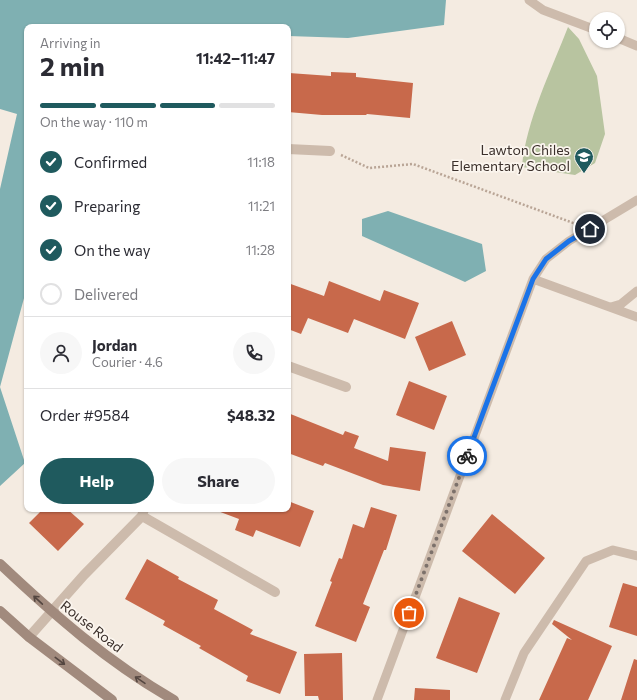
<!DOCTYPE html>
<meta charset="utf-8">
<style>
:root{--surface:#fff;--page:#f7f7f7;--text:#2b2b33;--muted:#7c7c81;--line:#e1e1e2;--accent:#1f5a5e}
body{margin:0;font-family:Commissioner,sans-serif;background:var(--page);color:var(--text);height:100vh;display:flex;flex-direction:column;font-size:15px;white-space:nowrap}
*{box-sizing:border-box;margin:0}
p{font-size:13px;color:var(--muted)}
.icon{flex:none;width:22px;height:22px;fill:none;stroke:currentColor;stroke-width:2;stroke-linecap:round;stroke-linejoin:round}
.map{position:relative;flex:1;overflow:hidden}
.details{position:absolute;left:24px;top:24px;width:267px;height:488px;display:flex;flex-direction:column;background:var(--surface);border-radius:8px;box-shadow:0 1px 3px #0004}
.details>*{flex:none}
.fabs{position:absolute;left:589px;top:12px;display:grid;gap:8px}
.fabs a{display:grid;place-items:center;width:36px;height:36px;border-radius:50%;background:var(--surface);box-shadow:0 1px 3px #0004;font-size:20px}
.pin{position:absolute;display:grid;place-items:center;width:34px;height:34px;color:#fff;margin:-17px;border:2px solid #fff;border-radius:50%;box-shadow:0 1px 4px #0007}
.courier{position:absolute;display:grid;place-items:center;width:40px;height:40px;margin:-20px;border:3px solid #1a73e8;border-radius:50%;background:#fff;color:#222;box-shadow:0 1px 5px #0007}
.headline em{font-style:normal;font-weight:700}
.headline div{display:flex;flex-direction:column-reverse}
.headline{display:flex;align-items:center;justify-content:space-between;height:68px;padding:0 16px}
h1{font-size:26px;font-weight:700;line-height:30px}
.bar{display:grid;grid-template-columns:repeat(4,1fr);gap:6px 4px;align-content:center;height:48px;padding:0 16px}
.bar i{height:5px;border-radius:3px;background:var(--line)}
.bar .active{background:var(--accent)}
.bar p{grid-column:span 4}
.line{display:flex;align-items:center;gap:10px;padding:0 16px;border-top:1px solid var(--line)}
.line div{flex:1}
.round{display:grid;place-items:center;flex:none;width:42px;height:42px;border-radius:21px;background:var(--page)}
ol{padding:0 16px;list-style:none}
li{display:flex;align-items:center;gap:12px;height:44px}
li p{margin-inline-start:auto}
li .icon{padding:4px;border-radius:50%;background:var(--accent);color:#fff;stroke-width:4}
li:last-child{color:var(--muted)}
li i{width:22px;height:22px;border:2px solid var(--line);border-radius:50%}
.button{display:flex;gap:8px;margin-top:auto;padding:8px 16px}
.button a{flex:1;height:46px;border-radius:24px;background:var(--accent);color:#fff;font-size:16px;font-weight:700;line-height:46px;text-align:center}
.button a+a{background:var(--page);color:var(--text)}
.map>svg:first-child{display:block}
.green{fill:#b8c4a0}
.water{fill:#7fb0b2}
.building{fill:#c8694b}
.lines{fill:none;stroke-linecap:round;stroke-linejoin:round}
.path{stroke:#b9a596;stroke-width:2.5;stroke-dasharray:2 2;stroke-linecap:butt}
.lane{stroke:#cdbbac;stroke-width:9}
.street{stroke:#cdbbac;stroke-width:10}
.secondary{stroke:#a18a7d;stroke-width:10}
.oneway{stroke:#544640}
.done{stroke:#7c716b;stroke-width:4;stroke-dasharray:0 7.2}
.route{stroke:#1a73e8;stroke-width:5}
.labels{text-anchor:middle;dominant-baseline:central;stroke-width:3.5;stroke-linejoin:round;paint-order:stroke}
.poi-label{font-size:14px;fill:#3b302b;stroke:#fbf5ee;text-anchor:end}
.street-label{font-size:14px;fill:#3b302b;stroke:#fbf5ee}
</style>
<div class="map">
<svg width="637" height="700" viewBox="0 0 637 700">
<rect width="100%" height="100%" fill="#f4ebe1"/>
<path class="green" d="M568,27L579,39L597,76L605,134L595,163L575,175L522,167C526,121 551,71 568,27Z"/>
<path class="water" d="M0,0H446L444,25L348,38L288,36V27H27V287L0,387V189L17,114L0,109Z
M388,211L482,244L486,271L465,282L362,236V219Z
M0,387L25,463L0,486Z"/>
<path class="building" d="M331,72L356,73V77L413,83L410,118L367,114L366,115H322L288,112L289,73L331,76Z
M329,281L380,301L384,290L419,303L405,339L354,319L348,333L308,318L301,334L288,329V283L324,296Z
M452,321L466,355L429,371L415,337Z
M409,381L447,396L434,430L396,415Z
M288,413L343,435L345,431L359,436L354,448L388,461L390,447L426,452L420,491L383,485L325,463L323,466L288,453Z
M288,501L314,511L300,547L256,530L253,537L235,530L239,519L215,510L288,509Z
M371,507L397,515L386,550H384L363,604L370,607L356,642L315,626L332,582L330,581L339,558L342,559L353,524L364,528Z
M43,509H67L84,524L58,551L29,523Z
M492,514L545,558L515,594L462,551Z
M147,559L179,577L178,579L218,600L214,609L253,630L250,634L297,652L280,694L246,681L248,676L199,648L201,646L163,625L165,621L125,599Z
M623,583L637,587V636L609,627Z
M459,597L500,613L477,673L436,658Z
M554,620L612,646L588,700H539L567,638L572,640L552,624Z
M342,653L343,700H319L318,696H305L304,654Z
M634,659L637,660V700H621Z
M415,688L450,690V700H414Z"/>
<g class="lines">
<path class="path" d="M341,155L369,168L413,164L576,224"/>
<path class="lane" d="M529,0L543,10L596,30
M618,38L637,46
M533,279L637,317
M611,307L621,304L637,291
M377,700L533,279L546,259L569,241L637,200
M505,700L524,653L586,561L613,550L637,556"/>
<path class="street" d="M288,149L330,151
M288,366L346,387
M142,516L275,592
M29,637L84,575L142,516L144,509"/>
<path class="secondary" d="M0,564C54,615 109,663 174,700
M0,611L29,637L112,700"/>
</g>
<defs><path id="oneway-shaft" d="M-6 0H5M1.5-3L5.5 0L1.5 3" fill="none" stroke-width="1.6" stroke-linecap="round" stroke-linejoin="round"/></defs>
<g class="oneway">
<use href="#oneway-shaft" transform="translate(38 600) rotate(-137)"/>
<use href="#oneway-shaft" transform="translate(60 661) rotate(37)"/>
<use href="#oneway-shaft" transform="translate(140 680) rotate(-146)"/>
</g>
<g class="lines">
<path class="done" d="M409,613L467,456"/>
<path class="route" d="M467,456L533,279L546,259L569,241L590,229"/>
</g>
<defs>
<symbol id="school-pin" viewBox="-11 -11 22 30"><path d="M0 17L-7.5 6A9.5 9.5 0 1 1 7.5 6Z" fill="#1f5a5e" stroke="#fbf5ee"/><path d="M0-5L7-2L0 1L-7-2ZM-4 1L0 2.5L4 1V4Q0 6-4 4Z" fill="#fff"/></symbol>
</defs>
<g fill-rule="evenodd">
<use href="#school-pin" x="573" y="146" width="22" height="30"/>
</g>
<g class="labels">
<g class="poi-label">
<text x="570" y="149">Lawton Chiles<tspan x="570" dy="16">Elementary School</tspan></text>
</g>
<g class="street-label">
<text transform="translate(92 626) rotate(38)">Rouse Road</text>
</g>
</g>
</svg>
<div class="fabs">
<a><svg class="icon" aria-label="locate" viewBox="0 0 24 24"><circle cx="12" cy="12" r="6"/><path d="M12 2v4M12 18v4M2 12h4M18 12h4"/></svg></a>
</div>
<div class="pin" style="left:409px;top:613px;background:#ea580c"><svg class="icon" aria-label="bag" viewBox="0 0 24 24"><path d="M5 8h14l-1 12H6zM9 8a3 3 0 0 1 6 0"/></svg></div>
<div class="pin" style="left:590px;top:229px;background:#1f2937"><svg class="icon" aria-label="home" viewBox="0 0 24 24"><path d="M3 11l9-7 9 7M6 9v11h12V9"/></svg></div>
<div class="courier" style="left:467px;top:456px"><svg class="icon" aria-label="bike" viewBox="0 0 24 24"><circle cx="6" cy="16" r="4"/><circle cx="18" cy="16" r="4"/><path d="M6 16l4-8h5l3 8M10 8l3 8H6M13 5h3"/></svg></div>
<section class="details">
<div class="headline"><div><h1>2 min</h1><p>Arriving in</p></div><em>11:42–11:47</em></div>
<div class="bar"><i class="active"></i><i class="active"></i><i class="active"></i><i></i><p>On the way · 110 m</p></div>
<ol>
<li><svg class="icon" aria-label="check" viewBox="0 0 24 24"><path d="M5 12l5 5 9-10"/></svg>Confirmed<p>11:18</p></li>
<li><svg class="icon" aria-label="check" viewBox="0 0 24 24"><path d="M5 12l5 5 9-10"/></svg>Preparing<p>11:21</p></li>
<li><svg class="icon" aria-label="check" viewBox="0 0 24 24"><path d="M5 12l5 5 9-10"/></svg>On the way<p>11:28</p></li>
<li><i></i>Delivered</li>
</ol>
<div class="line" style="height:72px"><a class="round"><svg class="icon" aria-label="person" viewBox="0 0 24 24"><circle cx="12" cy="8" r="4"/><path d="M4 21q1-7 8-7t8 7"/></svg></a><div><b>Jordan</b><p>Courier · 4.6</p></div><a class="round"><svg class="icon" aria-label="phone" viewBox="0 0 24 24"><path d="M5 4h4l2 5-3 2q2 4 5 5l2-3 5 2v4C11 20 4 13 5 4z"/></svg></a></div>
<div class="line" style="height:52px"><div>Order #9584</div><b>$48.32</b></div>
<div class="button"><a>Help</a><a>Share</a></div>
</section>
</div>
